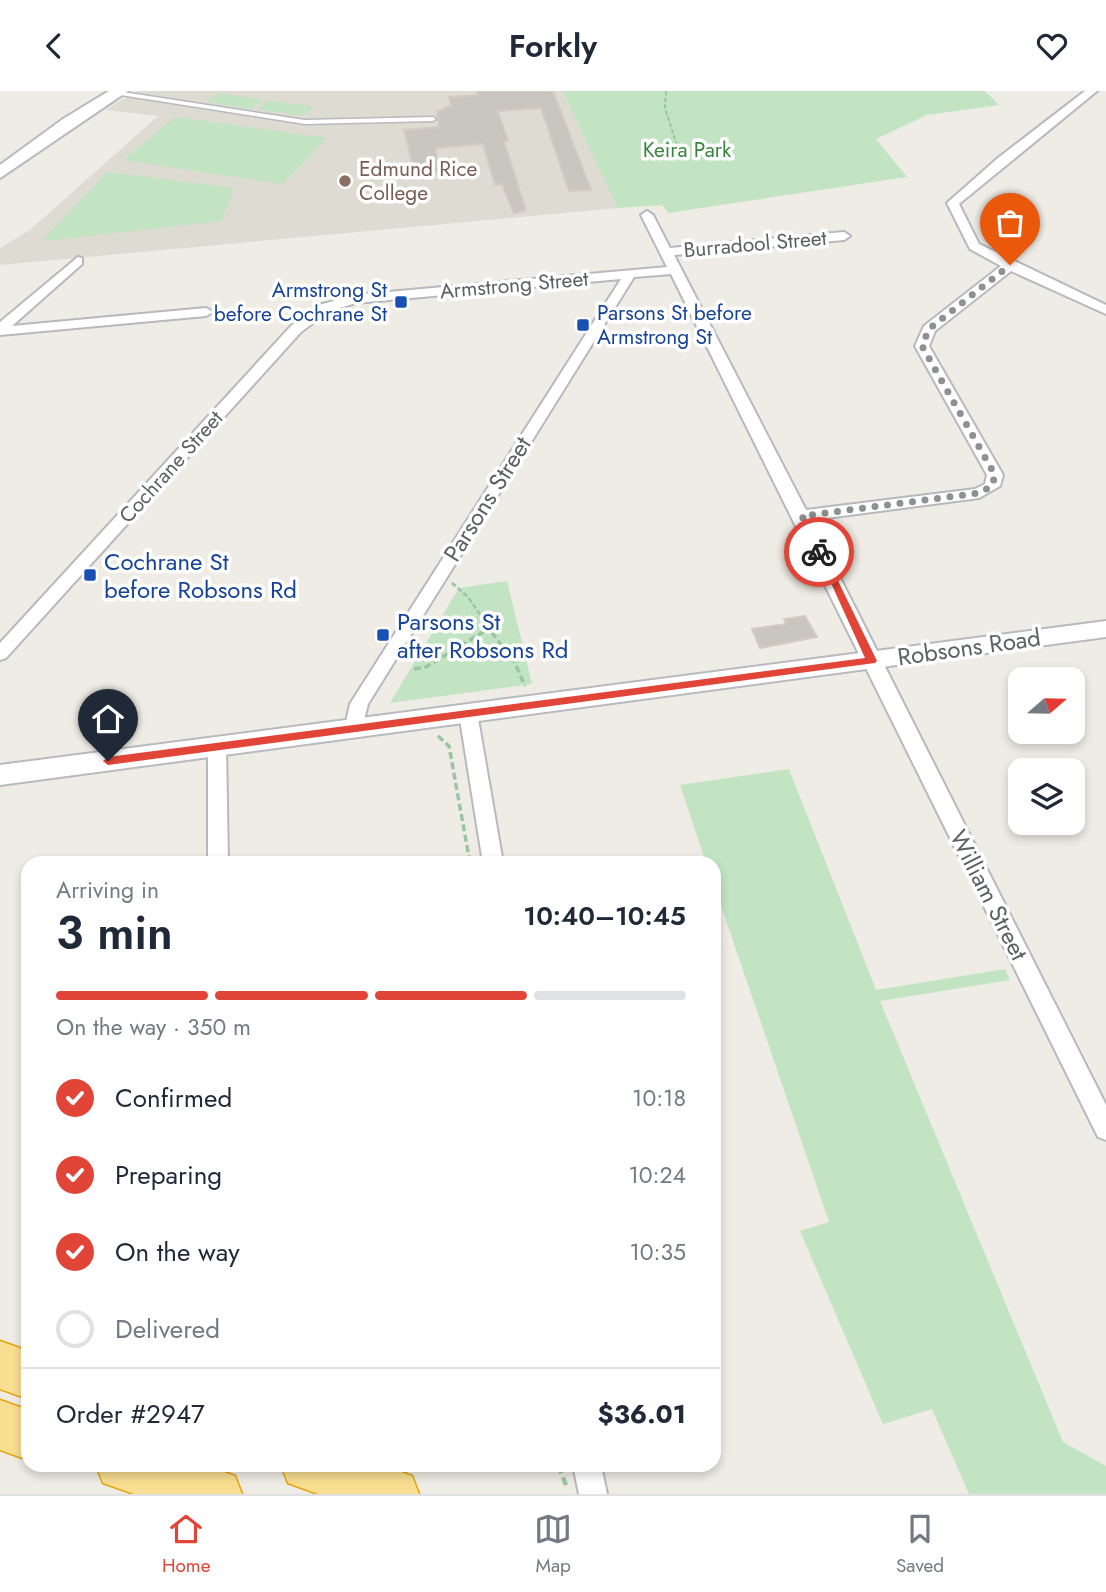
<!DOCTYPE html>
<meta charset="utf-8">
<style>
:root{--surface:#fff;--page:#f2f2f3;--text:#1f2937;--muted:#747a83;--line:#e0e1e3;--accent:#e14537}
body{margin:0;font-family:Jost,sans-serif;background:var(--page);color:var(--text);height:100vh;display:flex;flex-direction:column;font-size:26px;white-space:nowrap}
*{box-sizing:border-box;margin:0}
p{font-size:23px;color:var(--muted)}
.icon{flex:none;width:38px;height:38px;fill:none;stroke:currentColor;stroke-width:2;stroke-linecap:round;stroke-linejoin:round}
.map{position:relative;flex:1;overflow:hidden}
.drawer{position:absolute;left:21px;top:765px;width:700px;height:616px;display:flex;flex-direction:column;background:var(--surface);border-radius:21px;box-shadow:0 4px 10px #0003}
.drawer>*{flex:none}
.needle{width:46px;rotate:70deg}
.tools{position:absolute;left:1008px;top:576px;display:grid;gap:14px}
.tools a{display:grid;place-items:center;width:77px;height:77px;border-radius:14px;background:var(--surface);box-shadow:0 4px 10px #0003;font-size:35px}
.pin{position:absolute;display:grid;place-items:center;width:60px;height:60px;color:#fff;margin:-72px -30px;border-radius:50% 50% 50% 0;rotate:-45deg;box-shadow:0 0 7px #0007}
.pin .icon{rotate:45deg}
.courier{position:absolute;display:grid;place-items:center;width:70px;height:70px;margin:-35px;border:5px solid #e14537;border-radius:50%;background:#fff;color:#222;box-shadow:0 2px 9px #0007}
.head em{font-style:normal;font-weight:600}
.head div{display:flex;flex-direction:column-reverse}
.head{display:flex;align-items:center;justify-content:space-between;height:119px;padding:0 35px}
h1{font-size:46px;font-weight:600;line-height:52px}
.bar{display:grid;grid-template-columns:repeat(4,1fr);gap:10px 7px;align-content:center;height:84px;padding:0 35px}
.bar i{height:9px;border-radius:5px;background:var(--line)}
.bar .on{background:var(--accent)}
.bar p{grid-column:span 4}
.line{display:flex;align-items:center;gap:18px;padding:0 35px;border-top:2px solid var(--line)}
.line div{flex:1}
ol{padding:0 35px;list-style:none}
li{display:flex;align-items:center;gap:21px;height:77px}
li p{margin-inline-start:auto}
li .icon{padding:7px;border-radius:50%;background:var(--accent);color:#fff;stroke-width:4}
li:last-child{color:var(--muted)}
li i{width:38px;height:38px;border:4px solid var(--line);border-radius:50%}
header{display:flex;justify-content:space-between;align-items:center;height:91px;padding:0 35px;background:var(--surface);font-size:32px;font-weight:600}
.menu{display:flex;justify-content:space-around;align-items:center;height:98px;border-top:2px solid var(--line);background:var(--surface);font-size:19px;color:var(--muted)}
.menu a{display:grid;justify-items:center;gap:4px}
.menu .on{color:var(--accent)}
.map>svg:first-child{display:block}
.education{fill:#dedbd2}
.green{fill:#c2e4c2}
.building{fill:#c9c6c1;stroke:#d2cdc3;stroke-width:2}
.lines{fill:none;stroke-linecap:round;stroke-linejoin:round}
.service-casing{stroke:#b6b9bd;stroke-width:3}
.minor-casing{stroke:#b6b9bd;stroke-width:4}
.secondary-casing{stroke:#b7babf;stroke-width:4}
.motorway-casing{stroke:#e7a30b;stroke-width:3}
.path-far3{stroke:#9bc4a7;stroke-width:2;stroke-dasharray:4.5 2;stroke-linecap:butt}
.path-far2{stroke:#9bc4a7;stroke-width:2.5;stroke-dasharray:5 2.5;stroke-linecap:butt}
.path-far1{stroke:#9bc4a7;stroke-width:3.5;stroke-dasharray:7 3.5;stroke-linecap:butt}
.path{stroke:#9bc4a7;stroke-width:4.5;stroke-dasharray:9 4.5;stroke-linecap:butt}
.service{fill:#fff;fill-rule:evenodd}
.minor{fill:#fff;fill-rule:evenodd}
.secondary{fill:#fff;fill-rule:evenodd}
.motorway{fill:#f8de91;fill-rule:evenodd}
.route{fill:#e14537}
.done{stroke:#8f9091;stroke-width:7;stroke-dasharray:0 12.6}
.education-dot{fill:#8d6e63;stroke:#fff;stroke-width:2.5}
.transit-dot{fill:#1a4fb4;stroke:#fff;stroke-width:2.5}
.labels{text-anchor:middle;dominant-baseline:central;stroke-width:7;stroke-linejoin:round;paint-order:stroke}
.far-park-label{font-size:21px;fill:#3a853e;stroke:#fff}
.far-education-label{font-size:21px;fill:#785e54;stroke:#fff;text-anchor:start}
.far-street-label{font-size:21px;fill:#5c5f64;stroke:#fff}
.far-transit-label{font-size:21px;fill:#164399;stroke:#fff;text-anchor:end}
.street-label{font-size:24px;fill:#5c5f64;stroke:#fff}
.transit-label{font-size:24px;fill:#164399;stroke:#fff;text-anchor:start}
</style>
<header><svg class="icon" aria-label="back" viewBox="0 0 24 24"><path d="M15 5l-7 7 7 7"/></svg>Forkly<svg class="icon" aria-label="heart" viewBox="0 0 24 24"><path d="M12 20l-8-8c-3-5 5-10 8-4 3-6 11-1 8 4z"/></svg></header>
<div class="map">
<svg width="1106" height="1403" viewBox="0 0 1106 1403">
<rect width="100%" height="100%" fill="#eeece4"/>
<path class="education" d="M137,0H562L618,117L0,174V157L31,138L158,25L105,19Z"/>
<path class="green" d="M562,0H985L999,14L927,24L876,48L907,86L668,122L662,114L618,117Z
M219,2L263,9L251,18L207,11Z
M269,9L314,16L303,25L258,18Z
M175,26L327,47L283,93L124,69Z
M108,81L234,97L221,130L42,150Z
M507,490L532,593L390,612L459,497Z
M789,678L876,899L1005,878L1010,889L880,910L1063,1351L1106,1375V1403H969L932,1318L883,1333L800,1140L829,1131L714,794V772H706L680,694Z"/>
<path class="building" d="M477,0H553L591,99L569,100L541,17L498,20L508,50H504L526,119L514,123L502,93L495,94L483,53L436,57L438,82L415,83L404,39L439,36L437,21L451,14L449,6L478,4Z
M805,525L817,546L760,557L752,538L786,533L784,528Z"/>
<g class="lines">
<defs>
<path id="service" d="M116,0L305,29L433,26L436,28L433,30L305,33L114,3V1Z"/>
<path id="minor" d="M1085,0H1097L959,113L979,153L1106,214V223L1011,180L935,240L929,255L1003,384L1000,395L979,407L811,429L1106,1014V1049L1098,1046L671,183L634,186L368,613L361,641H347L345,636L350,613L621,188L356,212L329,220L301,241L6,567L0,569V552L291,235L319,214L355,204L667,176L641,124L647,120L653,124L670,157L844,141L850,145L844,149L674,164L806,419L975,398L985,393L987,384L915,255L924,235L1001,175L970,158L947,112L998,67Z
M78,166L82,167V173L12,235L206,217L213,221L206,225L0,244V231Z
M468,615L477,622L503,772H483L459,622Z
M217,648L226,655L228,772H208V655Z
M573,1374H601L607,1403H579Z"/>
<path id="secondary" d="M109,0H128L0,87V74L63,28Z
M1106,530V546L0,694V674Z"/>
<path id="motorway" d="M0,1250L28,1260V1308L0,1298Z
M0,1309L28,1319V1369L0,1359Z
M96,1374H204L235,1385L242,1403H134L103,1392Z
M281,1374H382L412,1385L419,1403H318L288,1392Z"/>
</defs>
<use href="#service" class="service-casing"/>
<use href="#minor" class="minor-casing"/>
<use href="#secondary" class="secondary-casing"/>
<use href="#motorway" class="motorway-casing"/>
<path class="path-far3" d="M666,0L665,17L680,64"/>
<path class="path-far2" d="M452,492L468,506L487,534"/>
<path class="path-far1" d="M485,533L514,570L525,595
M414,578L426,576L488,538
M438,645L449,655L470,772"/>
<path class="path" d="M558,1374L566,1394"/>
<use href="#service" class="service"/>
<use href="#minor" class="minor"/>
<use href="#secondary" class="secondary"/>
<use href="#motorway" class="motorway"/>
</g>
<path class="route" d="M816,459L824,461L877,570L875,572L108,674L103,670L108,666L865,567Z"/>
<g class="lines">
<path class="done" d="M819,461L802,425L979,402L992,395L995,384L922,255L929,238L1010,174"/>
</g>
<circle class="education-dot" cx="345" cy="90" r="7"/>
<g class="transit-dot">
<rect x="394" y="204" width="14" height="14" rx="3.5"/>
<rect x="576" y="227" width="14" height="14" rx="3.5"/>
<rect x="83" y="477" width="14" height="14" rx="3.5"/>
<rect x="376" y="537" width="14" height="14" rx="3.5"/>
</g>
<g class="labels">
<g class="far-park-label">
<text x="687" y="59">Keira Park</text>
</g>
<g class="far-education-label">
<text x="359" y="78">Edmund Rice<tspan x="359" dy="24">College</tspan></text>
</g>
<g class="far-street-label">
<text transform="translate(755 153) rotate(-5)">Burradool Street</text>
<text transform="translate(514 194) rotate(-5)">Armstrong Street</text>
<text transform="translate(171 376) rotate(-48)">Cochrane Street</text>
</g>
<g class="far-transit-label">
<text x="387" y="199">Armstrong St<tspan x="387" dy="24">before Cochrane St</tspan></text>
<text x="597" y="222" text-anchor="start">Parsons St before<tspan x="597" dy="24">Armstrong St</tspan></text>
</g>
<g class="street-label">
<text transform="translate(487 408) rotate(-58)">Parsons Street</text>
<text transform="translate(969 556) rotate(-8)">Robsons Road</text>
<text transform="translate(989 804) rotate(63)">William Street</text>
</g>
<g class="transit-label">
<text x="104" y="470">Cochrane St<tspan x="104" dy="28">before Robsons Rd</tspan></text>
<text x="397" y="530">Parsons St<tspan x="397" dy="28">after Robsons Rd</tspan></text>
</g>
</g>
</svg>
<div class="tools">
<a><svg class="needle" viewBox="-14 -14 28 28"><path d="M0-13l5 13h-10z" fill="#e53935"/><path d="M0 13l5-13h-10z" fill="#747a83"/></svg></a>
<a><svg class="icon" aria-label="layers" viewBox="0 0 24 24"><path d="M12 4l9 5-9 5-9-5zM3 14l9 5 9-5"/></svg></a>
</div>
<div class="pin" style="left:1010px;top:174px;background:#ea580c"><svg class="icon" aria-label="bag" viewBox="0 0 24 24"><path d="M5 8h14l-1 12H6zM9 8a3 3 0 0 1 6 0"/></svg></div>
<div class="pin" style="left:108px;top:670px;background:#1f2937"><svg class="icon" aria-label="home" viewBox="0 0 24 24"><path d="M3 11l9-7 9 7M6 9v11h12V9"/></svg></div>
<div class="courier" style="left:819px;top:461px"><svg class="icon" aria-label="bike" viewBox="0 0 24 24"><circle cx="6" cy="16" r="4"/><circle cx="18" cy="16" r="4"/><path d="M6 16l4-8h5l3 8M10 8l3 8H6M13 5h3"/></svg></div>
<section class="drawer">
<div class="head"><div><h1>3 min</h1><p>Arriving in</p></div><em>10:40–10:45</em></div>
<div class="bar"><i class="on"></i><i class="on"></i><i class="on"></i><i></i><p>On the way · 350 m</p></div>
<ol>
<li><svg class="icon" aria-label="check" viewBox="0 0 24 24"><path d="M5 12l5 5 9-10"/></svg>Confirmed<p>10:18</p></li>
<li><svg class="icon" aria-label="check" viewBox="0 0 24 24"><path d="M5 12l5 5 9-10"/></svg>Preparing<p>10:24</p></li>
<li><svg class="icon" aria-label="check" viewBox="0 0 24 24"><path d="M5 12l5 5 9-10"/></svg>On the way<p>10:35</p></li>
<li><i></i>Delivered</li>
</ol>
<div class="line" style="height:91px"><div>Order #2947</div><b>$36.01</b></div>
</section>
</div>
<nav class="menu">
<a class="on"><svg class="icon" aria-label="home" viewBox="0 0 24 24"><path d="M3 11l9-7 9 7M6 9v11h12V9"/></svg>Home</a>
<a><svg class="icon" aria-label="map" viewBox="0 0 24 24"><path d="M3 6l6-2 6 2 6-2v14l-6 2-6-2-6 2zM9 4v14M15 6v14"/></svg>Map</a>
<a><svg class="icon" aria-label="saved" viewBox="0 0 24 24"><path d="M7 4h10v16l-5-4-5 4z"/></svg>Saved</a>
</nav>
